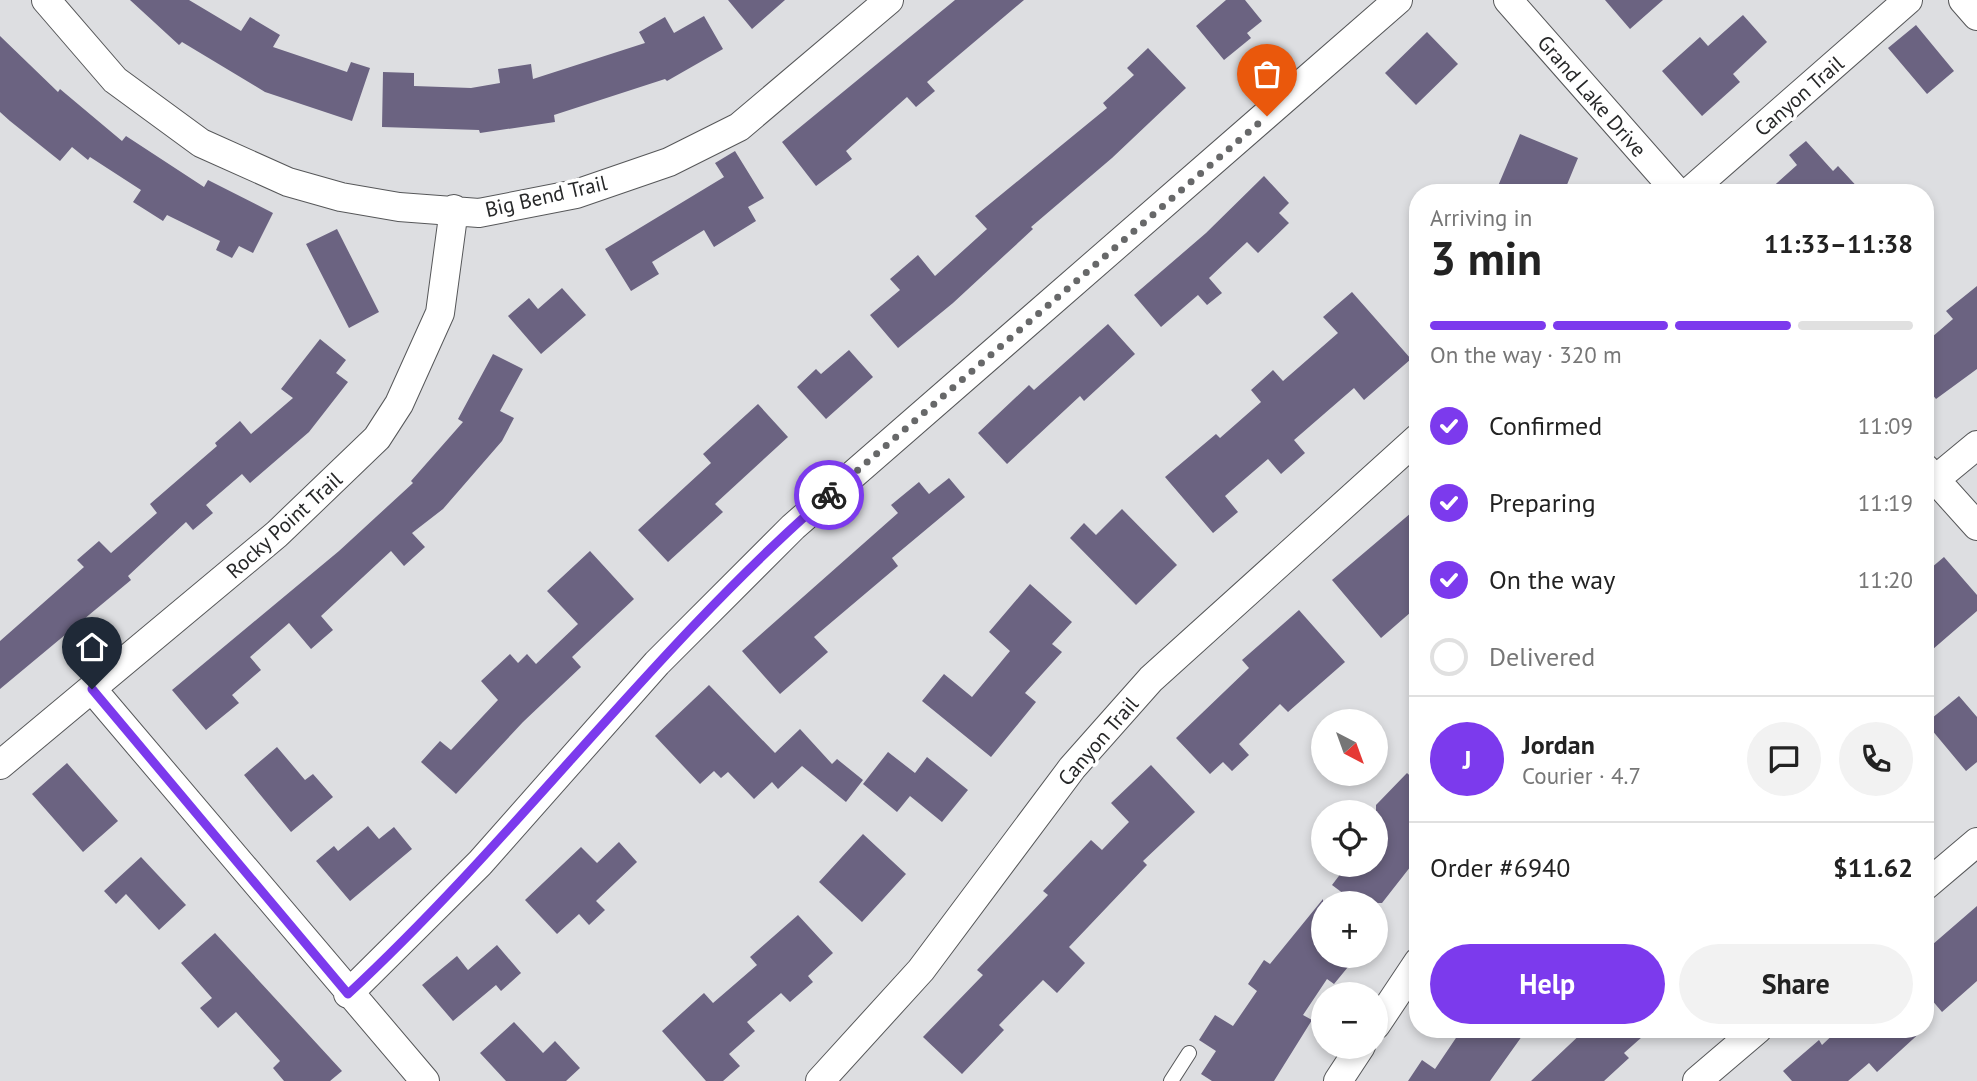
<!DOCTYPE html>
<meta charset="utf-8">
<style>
:root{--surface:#fff;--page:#f2f2f2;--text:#222;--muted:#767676;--line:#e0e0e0;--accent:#7c3aed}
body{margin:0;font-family:"PT Sans",sans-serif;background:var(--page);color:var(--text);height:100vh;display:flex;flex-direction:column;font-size:26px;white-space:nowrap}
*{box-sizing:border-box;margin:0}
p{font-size:23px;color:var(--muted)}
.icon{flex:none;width:38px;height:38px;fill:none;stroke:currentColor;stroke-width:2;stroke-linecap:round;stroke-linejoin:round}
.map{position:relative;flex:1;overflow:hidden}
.side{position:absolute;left:1409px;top:184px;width:525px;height:854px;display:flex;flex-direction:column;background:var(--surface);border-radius:28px;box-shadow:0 4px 10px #0003}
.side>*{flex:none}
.needle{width:46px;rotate:139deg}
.controls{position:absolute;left:1311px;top:709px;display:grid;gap:14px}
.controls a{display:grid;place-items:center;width:77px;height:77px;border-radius:50%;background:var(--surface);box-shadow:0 4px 10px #0003;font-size:35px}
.pin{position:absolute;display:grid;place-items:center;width:60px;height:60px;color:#fff;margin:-72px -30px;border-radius:50% 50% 50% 0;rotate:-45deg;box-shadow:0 0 7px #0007}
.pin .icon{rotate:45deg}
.courier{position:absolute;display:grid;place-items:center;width:70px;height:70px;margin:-35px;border:5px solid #7c3aed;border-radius:50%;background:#fff;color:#222;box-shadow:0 2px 9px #0007}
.headline em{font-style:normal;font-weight:700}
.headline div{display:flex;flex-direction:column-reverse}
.headline{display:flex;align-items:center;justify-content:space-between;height:119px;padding:0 21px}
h1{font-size:46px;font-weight:700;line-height:52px}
.bar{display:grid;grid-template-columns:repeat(4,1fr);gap:10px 7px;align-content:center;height:84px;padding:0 21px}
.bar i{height:9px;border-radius:5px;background:var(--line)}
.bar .selected{background:var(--accent)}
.bar p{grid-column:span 4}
.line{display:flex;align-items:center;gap:18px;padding:0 21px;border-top:2px solid var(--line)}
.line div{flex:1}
.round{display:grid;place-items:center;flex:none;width:74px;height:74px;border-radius:37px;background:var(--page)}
ol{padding:0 21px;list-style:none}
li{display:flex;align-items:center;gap:21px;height:77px}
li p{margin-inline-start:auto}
li .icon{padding:7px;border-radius:50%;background:var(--accent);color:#fff;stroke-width:4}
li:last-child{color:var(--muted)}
li i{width:38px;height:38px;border:4px solid var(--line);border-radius:50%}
.cta{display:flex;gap:14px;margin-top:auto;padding:14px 21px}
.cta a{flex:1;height:80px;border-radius:42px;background:var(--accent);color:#fff;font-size:28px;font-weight:700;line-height:80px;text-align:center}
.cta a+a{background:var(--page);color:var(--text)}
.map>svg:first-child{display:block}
.building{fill:#6b6381}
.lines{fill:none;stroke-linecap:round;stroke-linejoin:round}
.lane-casing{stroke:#565759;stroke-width:16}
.street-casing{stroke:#565759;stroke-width:30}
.lane{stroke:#fff;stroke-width:14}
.street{stroke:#fff;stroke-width:28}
.done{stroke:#676869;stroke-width:7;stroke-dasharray:0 12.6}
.route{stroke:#7c3aed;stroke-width:9}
.labels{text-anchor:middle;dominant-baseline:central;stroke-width:7;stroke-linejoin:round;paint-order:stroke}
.street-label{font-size:21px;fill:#272829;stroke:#fff}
</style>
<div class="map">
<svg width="1977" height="1081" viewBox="0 0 1977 1081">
<rect width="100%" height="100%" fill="#dddee1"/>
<path class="building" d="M130,0H189L241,31L250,17L280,35L273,47L347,72L351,62L370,68L352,121L265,92L182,42L179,45Z
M728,0H785L752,29Z
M955,0H1024L927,82L935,91L916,107L907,97L846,151L852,159L816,186L782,142Z
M1226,0H1245L1262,21L1247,33L1251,38L1224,60L1196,26Z
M1605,0H1663L1630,29Z
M1743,15L1767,42L1733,74L1740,82L1702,116L1662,71L1700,37L1708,46Z
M704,16L723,49L667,81L665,79L554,115L555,122L480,133L479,130L382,127L383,72L414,73V86L471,88L500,83L498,69L531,64L533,79L645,43L639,32L665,17L674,33Z
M1916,25L1954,71L1927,94L1888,48Z
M1427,32L1458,64L1416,105L1385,73Z
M0,36L58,92L60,89L122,141L126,136L204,187L208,180L273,213L253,253L239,246L232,258L216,250L220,241L167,215L163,221L133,202L141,190L90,157L88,160L72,147L60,161L10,121L0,112Z
M1148,48L1186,88L1112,158L1031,227L1033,229L953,303L898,348L870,315L900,290L890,279L918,255L935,276L987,229L975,216L1107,108L1103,103L1134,75L1127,68Z
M1520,134L1578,158L1564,192H1513L1498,186Z
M1806,141L1833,171L1838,166L1862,192H1767L1797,165L1789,155Z
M735,151L764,198L748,207L756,221L714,247L704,230L652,262L659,274L631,291L605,249L724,177L715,163Z
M1264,176L1289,203L1279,213L1289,223L1258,253L1247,242L1209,278L1222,293L1207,305L1198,295L1161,327L1134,295L1206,233Z
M337,229L379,312L349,328L306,244Z
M1977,286V369L1936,399L1925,386V343L1953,319L1946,311Z
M562,288L586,315L541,354L508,316L529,298L538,309Z
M1352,292L1411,359L1364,400L1354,388L1294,440L1305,453L1281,474L1268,459L1225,496L1238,512L1213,533L1165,477L1216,434L1220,438L1261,402L1251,390L1273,370L1283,381L1338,333L1323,317Z
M1108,324L1135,354L1084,401L1080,396L1007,464L978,433L1029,385L1034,390Z
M320,339L346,360L336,373L348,382L309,432L250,483L242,474L206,505L213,513L193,530L186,522L128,576L131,580L0,689V641L84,567L77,560L99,541L111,553L157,513L150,504L217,446L215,443L240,421L251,434L293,398L281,389Z
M849,350L873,377L826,419L797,387L816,369L821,374Z
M493,354L523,369L500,411L514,418L502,441L443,509L412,533L425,547L404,566L391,551L321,616L333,630L311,649L289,623L250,657L261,670L232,695L239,703L206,730L172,690L339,551L413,483L411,481L463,422L458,419Z
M758,404L788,437L715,504L723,512L668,562L638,530L711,463L703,454Z
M949,478L965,497L892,558L898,566L814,637L828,652L780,694L742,651L898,513L891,505L919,482L929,494Z
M1418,507V606L1381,638L1332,580Z
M1122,509L1177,565L1136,605L1070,538L1084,523L1096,535Z
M590,551L634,599L572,657L581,667L523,722L456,794L421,762L440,741L451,750L498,700L481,681L510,654L518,663L527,654L536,664L578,624L547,591Z
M1944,557L1977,595V611L1925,656V573Z
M1030,584L1072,622L1052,644L1062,652L1025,693L1036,702L991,757L922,701L944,674L972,697L1010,651L989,632Z
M1299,610L1345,662L1288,712L1280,704L1239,744L1249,755L1232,771L1223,762L1210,774L1176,738L1249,668L1242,660Z
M709,685L775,753L800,729L832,764L837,759L863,780L846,802L802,766L778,789L772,782L754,799L728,772L721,778L714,771L700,784L655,736Z
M1959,696L1977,717V762L1966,771L1926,723Z
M277,747L305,780L313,774L333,797L291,832L244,775Z
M888,752L915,773L927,757L968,790L942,822L910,796L897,812L863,784Z
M67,763L118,821L83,852L32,794Z
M1151,765L1195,812L1143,861L1147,865L1069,947L1085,963L1057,993L1043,980L999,1025L1004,1030L962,1074L923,1037L983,975L977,970L1048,895L1043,891L1091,840L1102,850L1129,822L1111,803Z
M1407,773L1418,783V857L1382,903H1356L1332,885L1348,864H1376V805Z
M368,826L379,839L394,827L412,849L350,901L316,861L334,846L338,851Z
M863,834L906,874L862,922L819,882Z
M619,842L637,862L596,901L605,910L589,925L579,914L557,934L525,900L581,847L597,863Z
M141,857L186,905L159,930L126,894L116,904L104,891Z
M1323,899V956H1357L1334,984L1327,979L1303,1015L1312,1020L1274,1081H1212L1201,1074L1216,1051L1199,1040L1215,1015L1233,1026L1257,991L1248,984L1264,960L1270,964Z
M1977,906V981L1942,1012L1925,992V951Z
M798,915L833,953L808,976L813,982L790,1002L781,993L747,1022L755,1031L729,1054L740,1066L723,1081H706L662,1031L704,993L713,1003L757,965L750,957Z
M215,933L342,1071L330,1081H284L273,1068L280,1061L236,1012L218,1028L200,1008L212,998L181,963Z
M497,945L521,973L501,991L496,985L453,1021L422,985L457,956L468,970Z
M514,1022L543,1053L555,1041L580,1068L566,1081H506L480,1053Z
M1462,1029H1527L1490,1081H1408L1422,1060L1435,1069Z
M1586,1029H1651L1624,1053L1629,1058L1604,1081H1531Z
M1839,1029H1924L1877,1072L1869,1063L1848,1081H1792L1783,1071L1819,1040L1822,1045Z"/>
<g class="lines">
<defs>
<path id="lane" d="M1171,1081L1189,1053"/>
<path id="street" d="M46,0L115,80L201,143L288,182L341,197L399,207L479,213L576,194L669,162L739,127L889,0
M1508,0L1677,192
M1963,0L1977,16
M1689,192L1908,0
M1925,468L1977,526
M1925,488L1977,445
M92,689L425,1081
M0,765L277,534L377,438L399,404L440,313L454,209
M1925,886L1977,842
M348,994L480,863L657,663L793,527L1398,0
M1376,1025L1418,962
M820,1081L921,970L1072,768L1151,679L1418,438
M1338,1081L1361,1046
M1697,1081L1758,1029"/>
</defs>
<use href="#lane" class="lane-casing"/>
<use href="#street" class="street-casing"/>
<use href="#lane" class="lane"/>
<use href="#street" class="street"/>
</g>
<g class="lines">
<path class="done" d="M829,495L1267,116"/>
<path class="route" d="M92,689L348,994C518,836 654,647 829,495"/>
</g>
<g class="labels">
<g class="street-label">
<text transform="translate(1592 96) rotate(49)">Grand Lake Drive</text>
<text transform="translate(1799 96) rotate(-41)">Canyon Trail</text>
<text transform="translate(546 196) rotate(-13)">Big Bend Trail</text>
<text transform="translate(284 525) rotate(-42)">Rocky Point Trail</text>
<text transform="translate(1098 741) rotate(-49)">Canyon Trail</text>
</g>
</g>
</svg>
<div class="controls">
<a><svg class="needle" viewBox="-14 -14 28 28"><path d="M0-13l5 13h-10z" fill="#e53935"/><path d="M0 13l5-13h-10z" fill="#767676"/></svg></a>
<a><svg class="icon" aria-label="locate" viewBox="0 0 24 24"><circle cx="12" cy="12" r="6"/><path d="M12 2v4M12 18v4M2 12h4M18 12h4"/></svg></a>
<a>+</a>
<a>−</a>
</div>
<div class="pin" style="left:1267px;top:116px;background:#ea580c"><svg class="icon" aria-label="bag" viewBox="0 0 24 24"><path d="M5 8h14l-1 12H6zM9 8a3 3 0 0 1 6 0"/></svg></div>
<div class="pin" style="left:92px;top:689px;background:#1f2937"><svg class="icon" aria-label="home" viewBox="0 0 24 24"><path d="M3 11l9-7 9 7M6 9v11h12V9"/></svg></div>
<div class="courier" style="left:829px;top:495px"><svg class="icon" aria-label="bike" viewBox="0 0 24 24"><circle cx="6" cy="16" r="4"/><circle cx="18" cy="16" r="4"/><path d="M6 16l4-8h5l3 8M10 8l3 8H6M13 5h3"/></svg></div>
<section class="side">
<div class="headline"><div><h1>3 min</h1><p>Arriving in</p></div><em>11:33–11:38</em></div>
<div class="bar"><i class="selected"></i><i class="selected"></i><i class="selected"></i><i></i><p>On the way · 320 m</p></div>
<ol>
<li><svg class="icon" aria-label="check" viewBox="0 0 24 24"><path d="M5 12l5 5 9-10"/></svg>Confirmed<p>11:09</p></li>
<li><svg class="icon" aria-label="check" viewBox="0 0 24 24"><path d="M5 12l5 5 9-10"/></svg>Preparing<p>11:19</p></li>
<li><svg class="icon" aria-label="check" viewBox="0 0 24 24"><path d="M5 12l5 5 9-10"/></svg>On the way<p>11:20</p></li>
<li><i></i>Delivered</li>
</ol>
<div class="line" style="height:126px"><b class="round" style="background:var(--accent);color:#fff">J</b><div><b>Jordan</b><p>Courier · 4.7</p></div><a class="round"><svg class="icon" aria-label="chat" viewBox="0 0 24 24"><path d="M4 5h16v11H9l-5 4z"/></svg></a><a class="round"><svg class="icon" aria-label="phone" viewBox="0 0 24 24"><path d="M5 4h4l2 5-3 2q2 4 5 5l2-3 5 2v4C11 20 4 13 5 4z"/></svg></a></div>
<div class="line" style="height:91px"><div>Order #6940</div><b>$11.62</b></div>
<div class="cta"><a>Help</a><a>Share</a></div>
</section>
</div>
